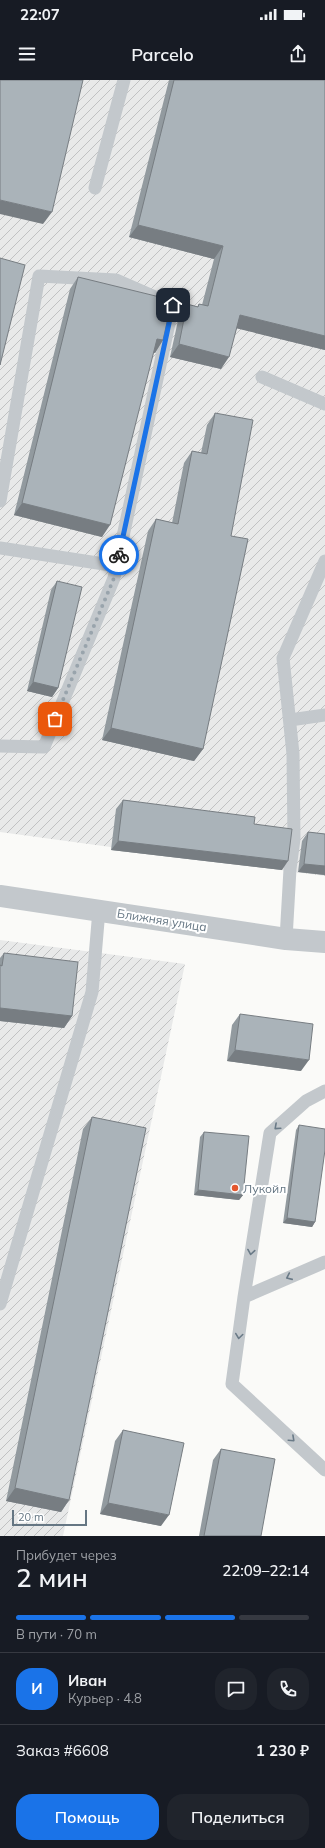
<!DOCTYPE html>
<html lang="ru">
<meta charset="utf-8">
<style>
:root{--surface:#171b24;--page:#20242c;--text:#f1f3f6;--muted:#9ea1a6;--line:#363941;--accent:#1a73e8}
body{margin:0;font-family:Mulish,sans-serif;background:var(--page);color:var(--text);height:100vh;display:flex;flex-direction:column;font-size:15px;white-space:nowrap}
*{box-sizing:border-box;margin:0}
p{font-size:13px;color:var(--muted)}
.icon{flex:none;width:22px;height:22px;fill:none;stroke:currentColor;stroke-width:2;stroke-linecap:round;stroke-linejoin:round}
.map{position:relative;height:1456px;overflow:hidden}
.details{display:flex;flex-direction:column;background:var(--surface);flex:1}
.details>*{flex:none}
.scale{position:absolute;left:12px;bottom:10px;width:75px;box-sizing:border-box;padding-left:4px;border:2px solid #657683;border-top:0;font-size:11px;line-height:14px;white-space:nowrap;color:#657683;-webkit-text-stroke:3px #fff;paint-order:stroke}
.pin{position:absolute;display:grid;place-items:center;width:34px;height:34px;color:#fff;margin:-17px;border-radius:8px;box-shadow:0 2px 6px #0006}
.courier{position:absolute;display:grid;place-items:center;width:40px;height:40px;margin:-20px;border:3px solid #1a73e8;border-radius:50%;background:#fff;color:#222;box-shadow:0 1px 5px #0007}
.headline em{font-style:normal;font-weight:600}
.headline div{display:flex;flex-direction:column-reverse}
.headline{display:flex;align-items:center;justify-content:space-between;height:68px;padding:0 16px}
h1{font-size:26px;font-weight:600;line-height:30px}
.bar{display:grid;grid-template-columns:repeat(4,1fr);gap:6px 4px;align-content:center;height:48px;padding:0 16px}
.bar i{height:5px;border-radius:3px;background:var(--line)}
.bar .on{background:var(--accent)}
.bar p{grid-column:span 4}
.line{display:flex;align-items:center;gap:10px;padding:0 16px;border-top:1px solid var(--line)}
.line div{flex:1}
.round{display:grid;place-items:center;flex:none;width:42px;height:42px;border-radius:16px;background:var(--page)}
.primary-button{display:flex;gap:8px;margin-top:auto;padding:8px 16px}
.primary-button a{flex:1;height:46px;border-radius:16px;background:var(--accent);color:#fff;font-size:16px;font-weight:600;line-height:46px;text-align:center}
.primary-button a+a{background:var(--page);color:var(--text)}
.status{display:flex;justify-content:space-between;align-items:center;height:28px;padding:0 20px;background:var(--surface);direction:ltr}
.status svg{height:11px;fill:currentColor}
header{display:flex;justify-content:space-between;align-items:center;height:52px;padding:0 16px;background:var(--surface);font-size:18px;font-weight:600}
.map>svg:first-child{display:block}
.industrial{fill:url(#industrial-furrows)}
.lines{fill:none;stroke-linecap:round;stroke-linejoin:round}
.service{stroke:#c3c8cc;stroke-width:13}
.minor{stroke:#c3c8cc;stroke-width:22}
.wall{fill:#929a9f}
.shaded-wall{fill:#777d82}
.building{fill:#aab3b9;stroke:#777d82}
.oneway{stroke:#6a7a87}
.done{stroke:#99a4ac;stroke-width:4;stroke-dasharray:0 7.2}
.route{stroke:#1a73e8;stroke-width:5}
.poi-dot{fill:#e4572e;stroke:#fff;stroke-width:1.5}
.labels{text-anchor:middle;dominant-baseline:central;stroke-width:4;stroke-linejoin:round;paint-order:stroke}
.street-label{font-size:12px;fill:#657683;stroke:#fff}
.poi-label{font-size:12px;fill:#657683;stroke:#fff;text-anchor:start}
</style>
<div class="status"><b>22:07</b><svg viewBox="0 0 49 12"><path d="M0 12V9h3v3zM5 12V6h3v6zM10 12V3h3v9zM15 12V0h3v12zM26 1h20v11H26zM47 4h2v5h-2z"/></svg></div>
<header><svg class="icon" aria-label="menu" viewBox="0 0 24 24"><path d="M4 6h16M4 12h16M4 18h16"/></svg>Parcelo<svg class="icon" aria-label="share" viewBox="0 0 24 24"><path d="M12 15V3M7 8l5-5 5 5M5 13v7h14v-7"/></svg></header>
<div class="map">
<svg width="325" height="1456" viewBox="0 0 325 1456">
<defs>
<pattern id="industrial-furrows" width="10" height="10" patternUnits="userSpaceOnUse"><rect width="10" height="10" fill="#e8e9e9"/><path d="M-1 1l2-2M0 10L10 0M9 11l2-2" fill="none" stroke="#c0c1c2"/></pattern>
</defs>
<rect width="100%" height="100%" fill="#fafaf8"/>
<path class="industrial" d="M0,0H325V796L0,752Z
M0,860L185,884L63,1456H0Z"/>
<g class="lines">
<path class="service" d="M95,108L124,0
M262,297L325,324
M0,421L39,196L116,200L173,225L114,498L44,667L0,666
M0,468L117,486
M290,640L325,635
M286,859L290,789L294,759L293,674L283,578L325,481
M325,1011L306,1021L270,1053L244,1217L232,1304L325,1390
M244,1217L325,1182
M0,1224L92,912L99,830"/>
<path class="minor" d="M0,816L286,859L325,862"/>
</g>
<path class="wall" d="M169,0H325V270L237,248L221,289L170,277L179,236L187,224L197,227L199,224L202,225L214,179L129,157Z
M78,197L163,260L155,273L153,272L102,457L14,435L70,209Z
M215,333L231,456L203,669L194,681L102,660L148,451L156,439L172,443L184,383L192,371L201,373L207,345Z
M57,501L58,608L52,617L27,611L51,510Z
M123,720L254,744L282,790L111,770L116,729Z
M308,752L325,754V795L298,792L302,761Z
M4,873L72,936L64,948L0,941V878Z
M240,934L301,991L227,981L232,945Z
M92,1037L69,1420L61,1432L6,1421L83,1049Z
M299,1045L315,1142L312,1147L283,1143L296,1050Z
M204,1052L243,1115L239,1120L194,1115L200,1057Z
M123,1350L161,1446L100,1434L115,1361Z
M221,1369L261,1456H199L213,1380Z"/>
<path class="shaded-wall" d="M0,120L52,132L43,144L0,134Z
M138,145L223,166L214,179L129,157Z
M240,235L325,256V270L231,247Z
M157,259L163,260L155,273L148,271Z
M179,264L229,277L221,289L170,277Z
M22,423L110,445L102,457L14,435Z
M33,602L58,608L52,617L27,611Z
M111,648L203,669L194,681L102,660Z
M118,761L288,781L282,790L111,770Z
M304,784L325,786V795L298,792Z
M0,928L72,936L64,948L0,941Z
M235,970L309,980L301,991L227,981Z
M198,1110L243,1115L239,1120L194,1115Z
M287,1138L315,1142L312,1147L283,1143Z
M15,1408L69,1420L61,1432L6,1421Z
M108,1423L169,1435L161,1446L100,1434Z"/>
<path class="building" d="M0,0H83L52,132L0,120Z
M174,0H325V256L240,235L229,277L179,264L187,224L198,227L199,224L208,226L223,166L138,145Z
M0,178L25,185L0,285Z
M78,197L172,220L163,260L157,259L110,445L22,423Z
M215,333L253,340L231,456L248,459L203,669L111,648L156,439L178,444L192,371L207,374Z
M57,501L82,507L58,608L33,602Z
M123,720L255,737L254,744L292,749L288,781L118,761Z
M308,752L325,754V786L304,784Z
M4,873L78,882L72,936L0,928V885L2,886Z
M240,934L313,944L309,980L235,970Z
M92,1037L146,1048L69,1420L15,1408Z
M299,1045L325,1049V1070L315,1142L287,1138Z
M204,1052L249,1056L243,1115L198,1110Z
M123,1350L184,1363L169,1435L108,1423Z
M221,1369L275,1379L261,1456H204Z"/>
<defs><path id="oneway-chevron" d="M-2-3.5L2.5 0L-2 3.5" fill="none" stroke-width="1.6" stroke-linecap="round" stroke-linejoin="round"/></defs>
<g class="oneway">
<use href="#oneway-chevron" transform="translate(277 1047) rotate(138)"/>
<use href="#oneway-chevron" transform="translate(251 1172) rotate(99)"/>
<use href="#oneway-chevron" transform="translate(289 1197) rotate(156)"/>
<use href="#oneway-chevron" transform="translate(239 1256) rotate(98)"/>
<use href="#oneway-chevron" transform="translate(292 1359) rotate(43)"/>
</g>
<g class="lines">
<path class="done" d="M55,639L114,498L119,475"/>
<path class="route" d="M119,475L173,225"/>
</g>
<circle class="poi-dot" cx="235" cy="1108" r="4"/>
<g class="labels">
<g class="street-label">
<text transform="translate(162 840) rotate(9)">Ближняя улица</text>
</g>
<g class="poi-label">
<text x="243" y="1108">Лукойл</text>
</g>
</g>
</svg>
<div class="scale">20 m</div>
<div class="pin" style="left:55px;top:639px;background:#ea580c"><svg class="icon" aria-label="bag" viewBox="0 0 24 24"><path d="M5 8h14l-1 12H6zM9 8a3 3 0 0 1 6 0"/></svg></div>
<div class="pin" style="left:173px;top:225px;background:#1f2937"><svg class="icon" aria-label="home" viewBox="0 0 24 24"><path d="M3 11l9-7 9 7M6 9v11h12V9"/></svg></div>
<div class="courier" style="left:119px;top:475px"><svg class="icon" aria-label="bike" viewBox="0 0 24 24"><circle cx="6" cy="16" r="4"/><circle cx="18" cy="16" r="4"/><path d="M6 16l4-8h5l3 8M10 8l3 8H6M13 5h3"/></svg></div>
</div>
<section class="details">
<div class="headline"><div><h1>2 мин</h1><p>Прибудет через</p></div><em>22:09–22:14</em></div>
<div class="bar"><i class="on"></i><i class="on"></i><i class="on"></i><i></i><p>В пути · 70 m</p></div>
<div class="line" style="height:72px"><b class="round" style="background:var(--accent);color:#fff">И</b><div><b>Иван</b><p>Курьер · 4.8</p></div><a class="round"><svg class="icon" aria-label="chat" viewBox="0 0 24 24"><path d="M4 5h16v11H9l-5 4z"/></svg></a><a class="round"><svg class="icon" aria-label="phone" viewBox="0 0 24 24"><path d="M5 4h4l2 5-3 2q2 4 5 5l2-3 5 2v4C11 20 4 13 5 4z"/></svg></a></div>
<div class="line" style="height:52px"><div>Заказ #6608</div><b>1 230 ₽</b></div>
<div class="primary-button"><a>Помощь</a><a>Поделиться</a></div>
</section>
